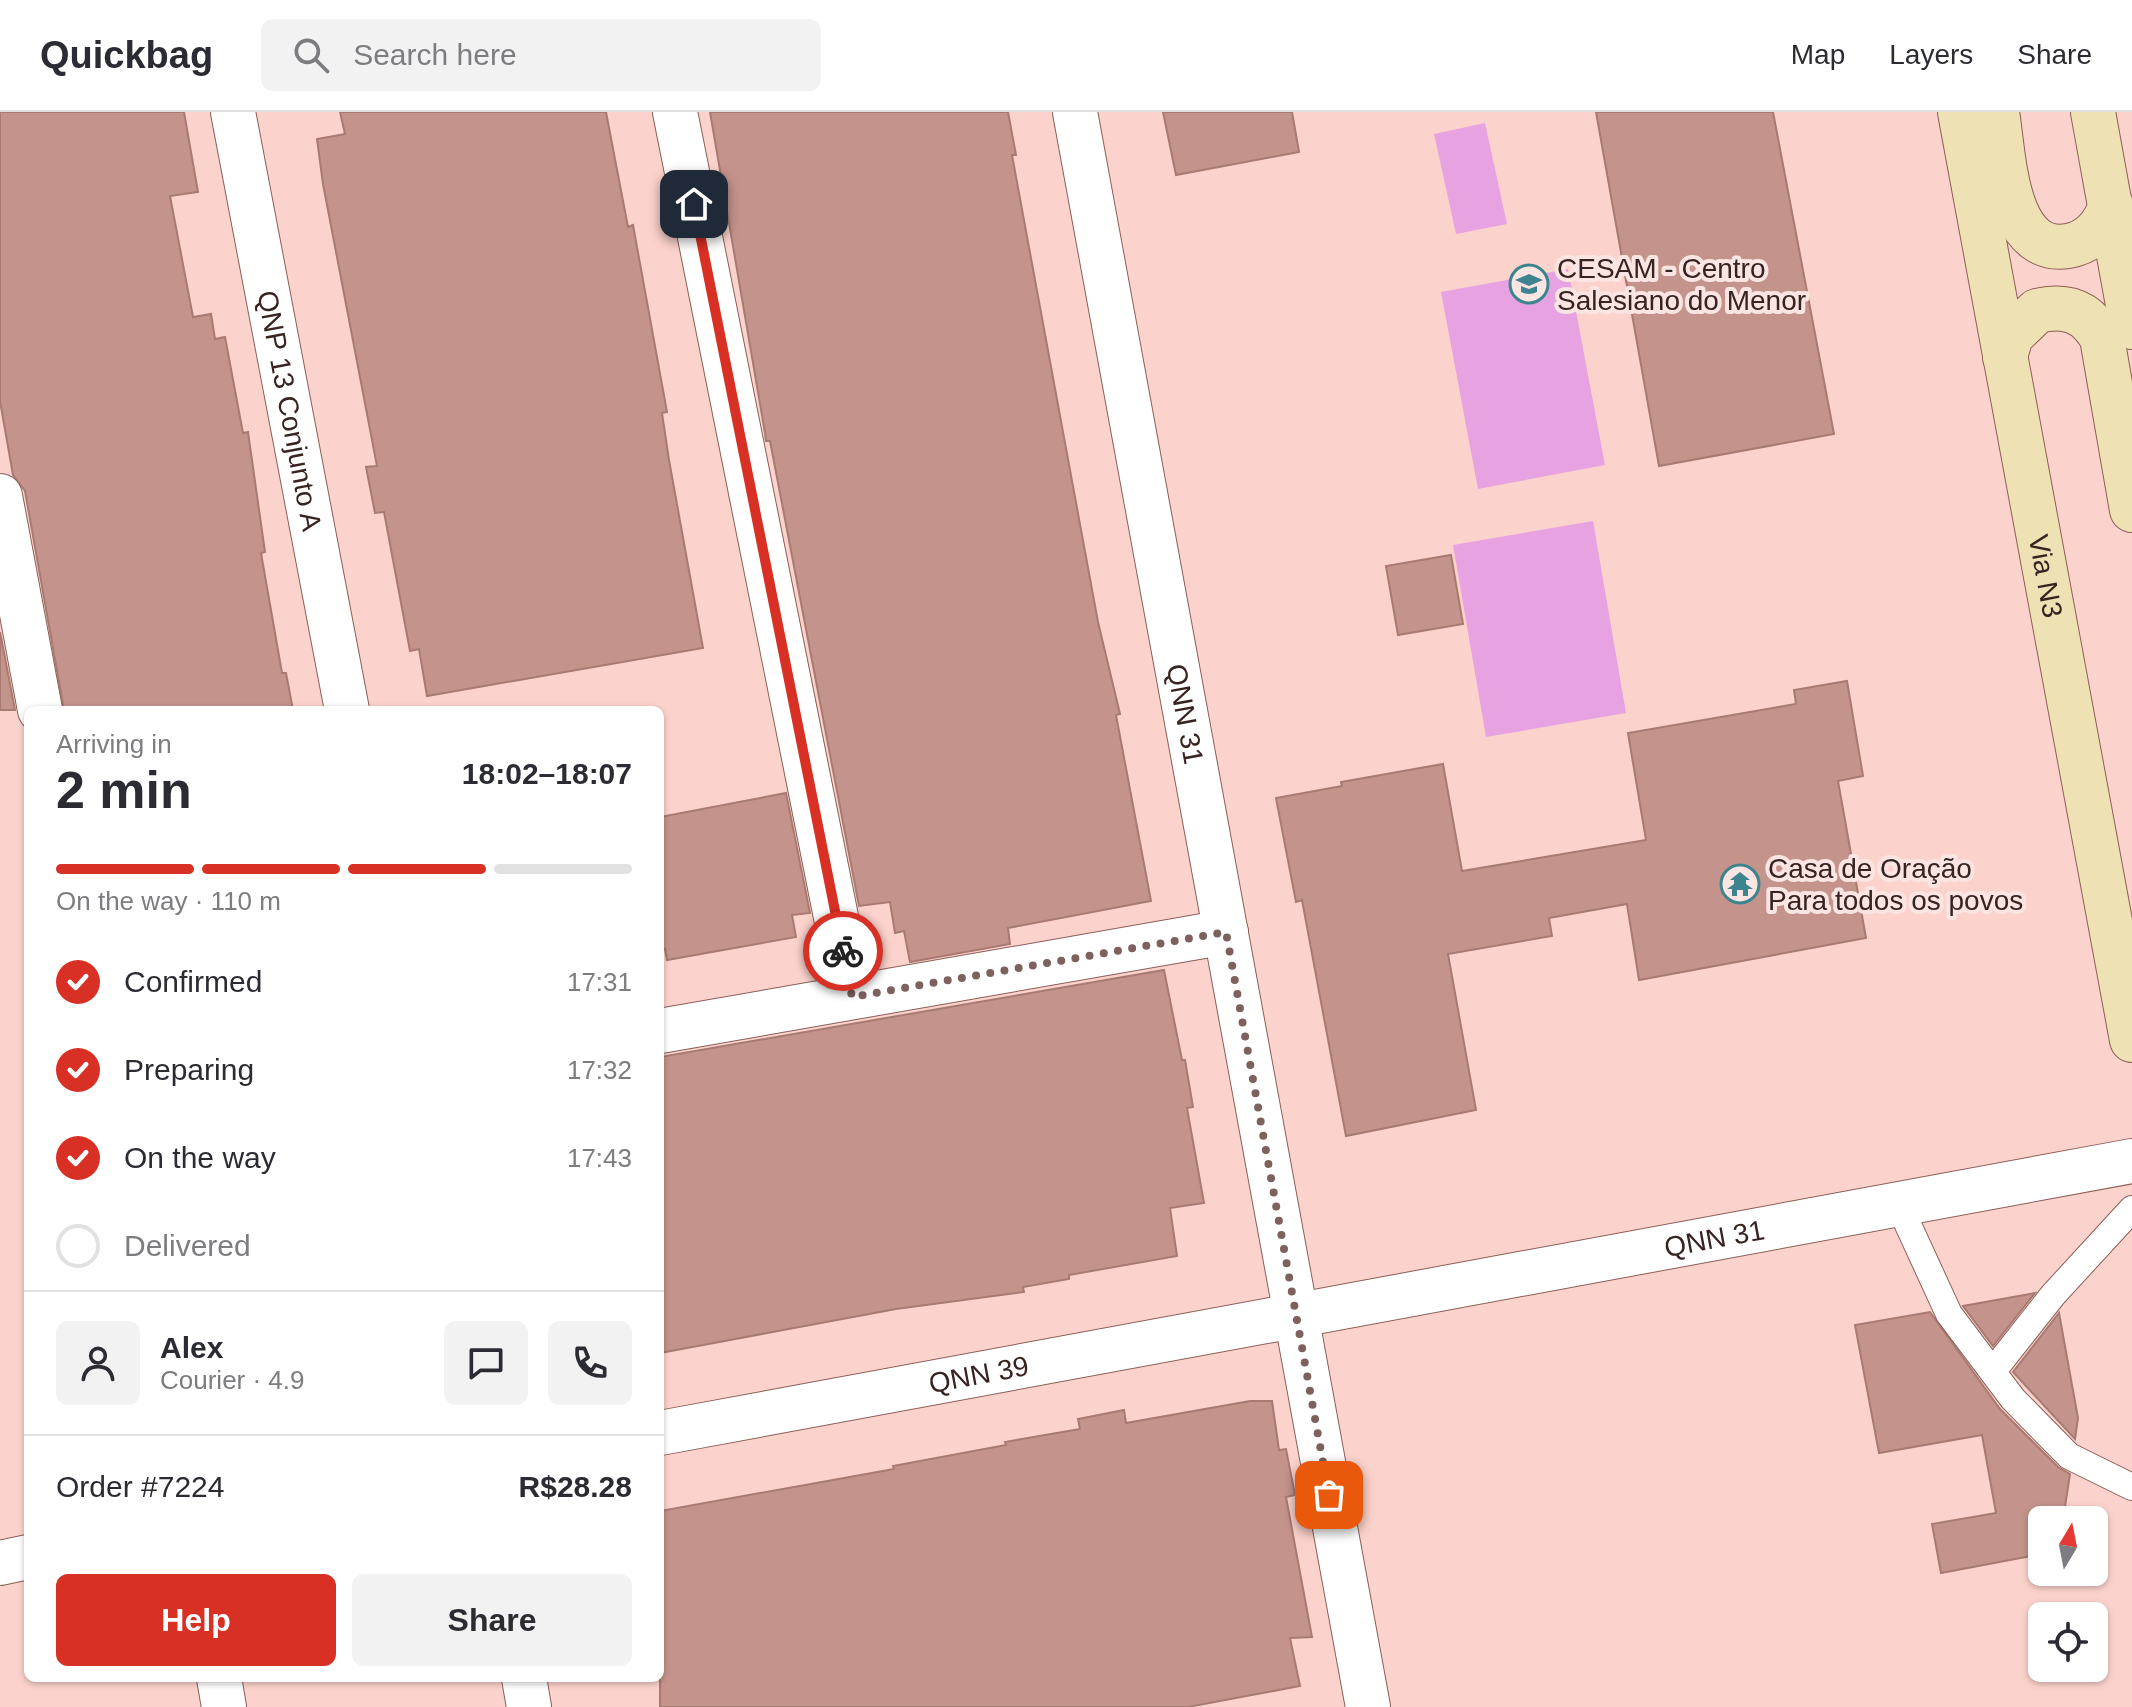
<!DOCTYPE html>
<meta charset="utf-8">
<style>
:root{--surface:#fff;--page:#f2f2f3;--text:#2b2b33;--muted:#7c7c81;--line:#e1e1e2;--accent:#d93025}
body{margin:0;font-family:Arial,sans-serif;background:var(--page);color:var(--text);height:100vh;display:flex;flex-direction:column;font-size:30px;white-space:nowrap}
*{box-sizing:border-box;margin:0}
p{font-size:26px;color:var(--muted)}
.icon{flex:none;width:44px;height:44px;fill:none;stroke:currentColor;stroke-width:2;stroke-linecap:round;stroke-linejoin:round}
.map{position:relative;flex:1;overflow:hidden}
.drawer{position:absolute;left:24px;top:594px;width:640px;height:976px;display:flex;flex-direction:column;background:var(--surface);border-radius:12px;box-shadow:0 2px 6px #0004}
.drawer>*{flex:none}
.needle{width:52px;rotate:10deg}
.fabs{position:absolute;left:2028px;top:1394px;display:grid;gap:16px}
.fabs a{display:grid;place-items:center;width:80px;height:80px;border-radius:12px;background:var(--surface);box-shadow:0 2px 6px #0004;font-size:40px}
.pin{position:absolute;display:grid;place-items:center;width:68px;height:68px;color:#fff;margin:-34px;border-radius:16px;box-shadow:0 4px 12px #0006}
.courier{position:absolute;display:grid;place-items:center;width:80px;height:80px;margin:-40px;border:6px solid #d93025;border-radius:50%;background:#fff;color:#222;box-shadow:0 2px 10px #0007}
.head em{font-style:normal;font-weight:700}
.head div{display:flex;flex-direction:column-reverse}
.head{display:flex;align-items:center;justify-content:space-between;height:136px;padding:0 32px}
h1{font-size:52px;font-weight:700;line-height:60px}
.bar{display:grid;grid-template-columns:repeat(4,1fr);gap:12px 8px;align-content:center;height:96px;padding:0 32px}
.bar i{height:10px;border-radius:6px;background:var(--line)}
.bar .active{background:var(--accent)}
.bar p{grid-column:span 4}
.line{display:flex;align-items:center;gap:20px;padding:0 32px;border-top:2px solid var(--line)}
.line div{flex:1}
.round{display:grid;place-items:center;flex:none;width:84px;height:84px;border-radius:12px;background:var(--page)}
ol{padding:0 32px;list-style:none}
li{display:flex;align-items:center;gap:24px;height:88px}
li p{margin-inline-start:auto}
li .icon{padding:8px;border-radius:50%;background:var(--accent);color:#fff;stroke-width:4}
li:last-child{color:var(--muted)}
li i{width:44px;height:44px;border:4px solid var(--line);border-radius:50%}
.action{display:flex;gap:16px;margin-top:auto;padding:16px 32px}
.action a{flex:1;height:92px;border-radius:12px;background:var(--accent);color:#fff;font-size:32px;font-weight:700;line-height:92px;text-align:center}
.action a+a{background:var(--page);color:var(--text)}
header{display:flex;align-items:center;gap:48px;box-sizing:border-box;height:112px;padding:0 40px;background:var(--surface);border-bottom:2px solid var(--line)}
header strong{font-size:38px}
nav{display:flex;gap:44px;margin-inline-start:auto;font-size:28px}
.search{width:560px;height:72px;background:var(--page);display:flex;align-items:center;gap:20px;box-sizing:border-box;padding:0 28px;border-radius:12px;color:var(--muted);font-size:30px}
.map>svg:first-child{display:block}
.green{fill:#e7a3e1}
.building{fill:#c4948c;stroke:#a87a72;stroke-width:2}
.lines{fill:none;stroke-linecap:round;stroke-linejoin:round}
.service-casing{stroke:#8b5e57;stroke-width:28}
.minor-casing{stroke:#8b5e57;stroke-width:46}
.tertiary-casing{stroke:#8b5e57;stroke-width:46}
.secondary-casing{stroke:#8b5e57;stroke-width:46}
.service{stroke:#fff;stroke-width:26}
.minor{stroke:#fff;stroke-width:44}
.tertiary{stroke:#fff;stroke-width:44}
.secondary{stroke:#eee2b4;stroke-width:44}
.done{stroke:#7c615d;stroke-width:8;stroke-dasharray:0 14.4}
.route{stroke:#d93025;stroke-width:10}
.labels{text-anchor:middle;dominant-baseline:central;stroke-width:8;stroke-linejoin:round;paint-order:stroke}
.poi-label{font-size:28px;fill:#372421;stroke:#fbe5e2;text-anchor:start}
.street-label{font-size:28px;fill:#372421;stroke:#fbe5e2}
</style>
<header>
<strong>Quickbag</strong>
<div class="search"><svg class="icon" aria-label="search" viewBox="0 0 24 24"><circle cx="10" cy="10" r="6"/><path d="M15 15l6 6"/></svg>Search here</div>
<nav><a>Map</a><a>Layers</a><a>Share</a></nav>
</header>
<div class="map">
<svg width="2132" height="1595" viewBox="0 0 2132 1595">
<rect width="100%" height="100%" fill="#fcd3cc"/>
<path class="green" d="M1485,11L1507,112L1456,122L1434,22Z
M1568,157L1605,353L1478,377L1441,180Z
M1593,409L1626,601L1486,625L1453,433Z"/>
<path class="building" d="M0,0H184L198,80L170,84L193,205L211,202L215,227L225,225L243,321L248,320L265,440L261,441L282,561H286L293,598H64L25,379L13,363L0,289Z
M340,0H606L628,115L633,113L667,300L662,301L669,348L703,536L427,584L419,537L410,539L384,400L375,401L366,355L377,354L323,72L317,27L345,22Z
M710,0H1008L1016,43H1012L1098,510L1120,602L1116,603L1151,789L1008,816L1010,832L910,850L904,819L895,821L890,790L859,794L770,329H766L765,321Z
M1163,0H1292L1299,40L1176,63Z
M1596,0H1773L1834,322L1659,354Z
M1451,443L1463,512L1398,523L1386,454Z
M0,520L15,598H0Z
M1847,569L1863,664L1838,669L1866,826L1639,868L1627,792L1549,806L1552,824L1448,842L1476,998L1346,1024L1302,788L1296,790L1276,686L1342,674L1341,670L1443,652L1462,759L1646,728L1628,621L1796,592L1794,578Z
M786,681L810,801L792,803L796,825L667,848L665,837L660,838V705Z
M1164,858L1182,948H1185L1193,995L1187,996L1204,1091L1170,1096L1177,1144L1069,1163V1167L1023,1175L1024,1180L896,1197L660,1241V945Z
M2035,1181L1993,1234L1963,1194Z
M1930,1200L2000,1297L2058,1355L2070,1362L2063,1408H2042V1442L1941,1461L1932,1412L1996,1401L1982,1323L1879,1341L1855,1213Z
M2059,1201L2078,1306L2075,1327L2013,1260Z
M1250,1289H1272L1279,1338L1286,1337L1295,1383L1286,1385L1312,1525L1290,1526L1300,1574L1188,1595H660V1399L894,1357L893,1354L1006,1333L1005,1330L1080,1317L1078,1307L1124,1298L1126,1311Z"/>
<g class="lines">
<defs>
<path id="service" d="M1898,1091L1949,1202L2013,1287L2069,1344L2132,1375
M1993,1259L2053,1183L2132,1097"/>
<g id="minor">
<path d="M675,0L852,885"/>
<path id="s1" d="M1075,0L1368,1595"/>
<path d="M0,384L40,598"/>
<path d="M660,919L1226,820"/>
<path d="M0,1451L28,1445"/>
<path d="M219,1566L224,1595"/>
</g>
<g id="tertiary">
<path id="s2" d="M233,0L347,598"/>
<path id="s3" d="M660,1321L2132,1049"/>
<path d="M524,1566L529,1595"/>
</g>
<g id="secondary">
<path id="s4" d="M1960,0L2132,928"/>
<path d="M1997,0C2004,42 2005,144 2068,134C2091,130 2104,114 2111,93"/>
<path d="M2093,0L2132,215"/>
<path d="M2005,245L2011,224L2037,199C2066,192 2087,199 2102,226L2132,398"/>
</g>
</defs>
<use href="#service" class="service-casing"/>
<use href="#minor" class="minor-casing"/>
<use href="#tertiary" class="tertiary-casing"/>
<use href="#secondary" class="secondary-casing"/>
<use href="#service" class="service"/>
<use href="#minor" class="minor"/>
<use href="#tertiary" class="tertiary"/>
<use href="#secondary" class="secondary"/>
</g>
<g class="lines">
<path class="done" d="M843,839L852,885L1226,820L1329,1383"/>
<path class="route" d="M694,92L843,839"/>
</g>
<defs>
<symbol id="school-ring" viewBox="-11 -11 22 22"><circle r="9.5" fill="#fbe5e2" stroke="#3e848f" stroke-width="1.5"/><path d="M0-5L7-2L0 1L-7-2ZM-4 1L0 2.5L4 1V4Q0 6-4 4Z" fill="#3e848f"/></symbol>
<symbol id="temple-ring" viewBox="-11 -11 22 22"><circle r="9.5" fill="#fbe5e2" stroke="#3e848f" stroke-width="1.5"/><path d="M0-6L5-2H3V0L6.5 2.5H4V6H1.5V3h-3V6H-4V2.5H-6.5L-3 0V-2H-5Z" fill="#3e848f"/></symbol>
</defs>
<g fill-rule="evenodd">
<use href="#school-ring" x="1507" y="150" width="44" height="44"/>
<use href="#temple-ring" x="1718" y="750" width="44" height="44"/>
</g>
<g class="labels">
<g class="poi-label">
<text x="1557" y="156">CESAM - Centro<tspan x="1557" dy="32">Salesiano do Menor</tspan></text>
<text x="1768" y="756">Casa de Oração<tspan x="1768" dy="32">Para todos os povos</tspan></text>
</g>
<g class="street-label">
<text stroke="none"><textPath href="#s2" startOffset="304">QNP 13 Conjunto A</textPath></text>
<text stroke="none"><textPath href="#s4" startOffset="472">Via N3</textPath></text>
<text stroke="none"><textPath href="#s1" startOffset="612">QNN 31</textPath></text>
<text stroke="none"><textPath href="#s3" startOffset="1072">QNN 31</textPath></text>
<text stroke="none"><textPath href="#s3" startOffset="324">QNN 39</textPath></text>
</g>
</g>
</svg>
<div class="fabs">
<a><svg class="needle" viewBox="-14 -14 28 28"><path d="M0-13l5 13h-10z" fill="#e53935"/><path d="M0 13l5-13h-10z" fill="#7c7c81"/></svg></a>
<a><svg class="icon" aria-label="locate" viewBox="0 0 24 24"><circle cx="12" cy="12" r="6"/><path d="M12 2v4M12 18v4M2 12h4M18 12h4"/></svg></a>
</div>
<div class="pin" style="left:1329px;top:1383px;background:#ea580c"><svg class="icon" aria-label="bag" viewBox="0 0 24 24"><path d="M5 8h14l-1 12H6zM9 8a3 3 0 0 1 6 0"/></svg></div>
<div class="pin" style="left:694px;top:92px;background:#1f2937"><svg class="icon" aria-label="home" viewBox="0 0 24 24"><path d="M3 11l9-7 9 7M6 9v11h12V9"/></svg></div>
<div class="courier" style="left:843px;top:839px"><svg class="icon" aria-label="bike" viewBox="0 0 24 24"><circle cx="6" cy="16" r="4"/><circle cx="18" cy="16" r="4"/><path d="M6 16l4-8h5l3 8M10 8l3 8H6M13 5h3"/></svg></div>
<section class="drawer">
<div class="head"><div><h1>2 min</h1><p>Arriving in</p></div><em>18:02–18:07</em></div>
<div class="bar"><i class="active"></i><i class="active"></i><i class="active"></i><i></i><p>On the way · 110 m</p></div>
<ol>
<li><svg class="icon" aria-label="check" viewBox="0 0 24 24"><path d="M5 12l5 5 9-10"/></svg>Confirmed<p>17:31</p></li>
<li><svg class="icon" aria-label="check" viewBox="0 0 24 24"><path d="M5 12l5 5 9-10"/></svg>Preparing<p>17:32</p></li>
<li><svg class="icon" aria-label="check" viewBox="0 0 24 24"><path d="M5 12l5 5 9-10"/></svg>On the way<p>17:43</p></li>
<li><i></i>Delivered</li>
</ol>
<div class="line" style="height:144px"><a class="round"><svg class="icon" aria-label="person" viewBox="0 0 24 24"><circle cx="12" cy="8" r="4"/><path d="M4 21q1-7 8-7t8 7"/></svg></a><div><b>Alex</b><p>Courier · 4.9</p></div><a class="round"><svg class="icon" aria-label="chat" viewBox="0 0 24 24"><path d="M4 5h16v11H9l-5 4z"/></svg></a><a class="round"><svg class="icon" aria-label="phone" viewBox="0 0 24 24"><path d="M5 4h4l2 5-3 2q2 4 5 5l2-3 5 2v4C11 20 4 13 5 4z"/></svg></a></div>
<div class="line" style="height:104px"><div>Order #7224</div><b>R$28.28</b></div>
<div class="action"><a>Help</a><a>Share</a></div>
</section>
</div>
